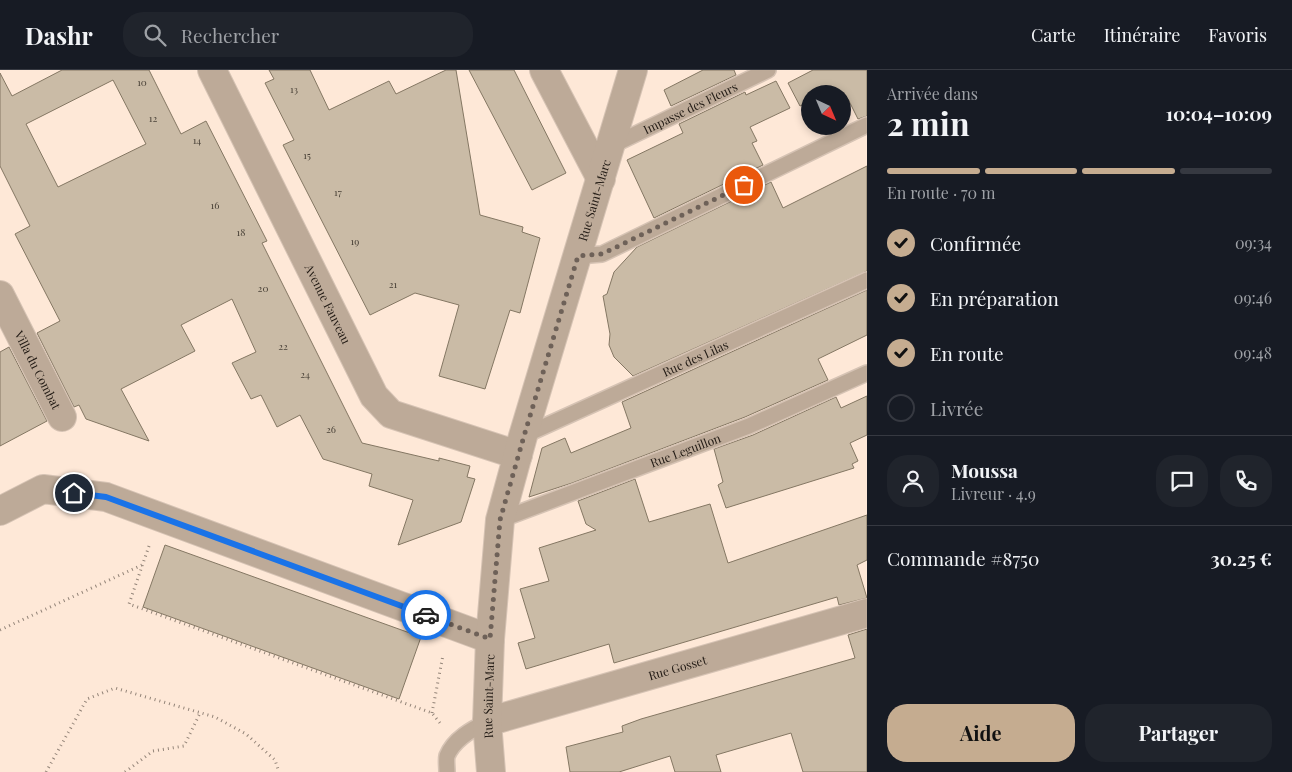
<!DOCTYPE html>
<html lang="fr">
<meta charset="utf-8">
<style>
:root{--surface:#171b24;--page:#20242c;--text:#f1f3f6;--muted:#9ea1a6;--line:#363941;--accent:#c5ac90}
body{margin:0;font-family:"Playfair Display",serif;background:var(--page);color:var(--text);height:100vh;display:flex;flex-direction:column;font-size:19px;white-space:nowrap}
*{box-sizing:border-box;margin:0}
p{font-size:16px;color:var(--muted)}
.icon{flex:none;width:28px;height:28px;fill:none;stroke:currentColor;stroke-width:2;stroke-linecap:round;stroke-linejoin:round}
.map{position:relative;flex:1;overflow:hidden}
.panel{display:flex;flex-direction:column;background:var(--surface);width:425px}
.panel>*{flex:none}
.needle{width:32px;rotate:136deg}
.tools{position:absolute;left:801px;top:15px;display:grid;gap:10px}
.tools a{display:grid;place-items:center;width:50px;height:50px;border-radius:50%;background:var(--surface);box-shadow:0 2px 8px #0003;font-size:25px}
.pin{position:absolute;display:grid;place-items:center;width:42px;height:42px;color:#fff;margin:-21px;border:2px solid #fff;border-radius:50%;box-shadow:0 1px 5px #0007}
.courier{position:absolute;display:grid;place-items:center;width:50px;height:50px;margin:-25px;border:4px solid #1a73e8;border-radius:50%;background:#fff;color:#222;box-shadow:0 1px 6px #0007}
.headline em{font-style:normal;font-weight:700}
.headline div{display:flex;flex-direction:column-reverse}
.headline{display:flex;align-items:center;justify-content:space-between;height:85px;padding:0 20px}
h1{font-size:32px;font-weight:700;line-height:38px}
.bar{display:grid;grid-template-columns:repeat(4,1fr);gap:8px 5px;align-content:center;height:60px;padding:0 20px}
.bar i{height:6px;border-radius:4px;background:var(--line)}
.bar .selected{background:var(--accent)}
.bar p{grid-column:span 4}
.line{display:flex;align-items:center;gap:12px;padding:0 20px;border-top:1px solid var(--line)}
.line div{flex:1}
.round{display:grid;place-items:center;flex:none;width:52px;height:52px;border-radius:20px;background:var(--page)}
ol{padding:0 20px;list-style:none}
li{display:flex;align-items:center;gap:15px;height:55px}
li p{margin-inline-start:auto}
li .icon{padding:5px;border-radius:50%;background:var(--accent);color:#111;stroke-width:4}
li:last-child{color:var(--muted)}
li i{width:28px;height:28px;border:2px solid var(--line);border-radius:50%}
.action{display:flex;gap:10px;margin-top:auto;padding:10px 20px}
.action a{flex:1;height:58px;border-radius:20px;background:var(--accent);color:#111;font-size:20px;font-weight:700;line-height:58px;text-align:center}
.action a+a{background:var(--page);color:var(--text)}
header{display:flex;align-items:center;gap:30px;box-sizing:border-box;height:70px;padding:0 25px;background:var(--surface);border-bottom:1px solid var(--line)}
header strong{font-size:24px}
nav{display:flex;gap:28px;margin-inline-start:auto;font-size:18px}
.search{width:350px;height:45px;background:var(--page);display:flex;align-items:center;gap:12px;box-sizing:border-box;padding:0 18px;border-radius:20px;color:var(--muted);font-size:19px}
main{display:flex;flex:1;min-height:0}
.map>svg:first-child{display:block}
.building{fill:#cabba6;stroke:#847763;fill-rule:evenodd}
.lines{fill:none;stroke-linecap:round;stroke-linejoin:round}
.service-casing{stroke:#d6c3b4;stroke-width:18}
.minor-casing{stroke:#d6c3b4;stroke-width:30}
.path{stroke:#938478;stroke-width:3;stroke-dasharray:1 4;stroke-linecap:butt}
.service{stroke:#bdaa98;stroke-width:15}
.minor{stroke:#bdaa98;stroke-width:28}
.done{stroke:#6e6158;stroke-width:5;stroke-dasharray:0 9}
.route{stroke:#1a73e8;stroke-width:6}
.labels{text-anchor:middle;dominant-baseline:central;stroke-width:5;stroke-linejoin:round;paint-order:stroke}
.number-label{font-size:10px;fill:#4a4238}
.street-label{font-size:12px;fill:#201913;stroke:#fff}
</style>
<header>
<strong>Dashr</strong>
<div class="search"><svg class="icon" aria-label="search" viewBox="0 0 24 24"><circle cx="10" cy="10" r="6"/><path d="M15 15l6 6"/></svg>Rechercher</div>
<nav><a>Carte</a><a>Itinéraire</a><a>Favoris</a></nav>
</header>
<main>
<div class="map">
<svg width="867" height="702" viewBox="0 0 867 702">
<rect width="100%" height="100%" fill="#fee8d7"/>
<path class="building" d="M62,0H149L181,64L206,51L267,171L262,173L362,373L439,391V388L470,396L467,407L475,409L461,452L398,475L413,430L369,416L372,404L323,389L300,345L277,357L261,325L251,329L232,293L256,282L232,229L181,255L195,281L121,319L149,371L86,349L79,335L74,337L37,263L60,251L15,164L30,156L0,96V3L12,26ZM113,10L146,74L58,117L26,54Z
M269,0H310L329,40L389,11L396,24L446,0H456L480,145L523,157L522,162L540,168L520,243L510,240L485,319L439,306L459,235L415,223L370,245L283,75L294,70L265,13L274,9Z
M469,0H514L566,103L532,120Z
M703,0H734L736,5L671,36L664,20Z
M813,0H867V46L858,49L848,29L842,32V24H810V32L800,36L788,13Z
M776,11L790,38L750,57L757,71L752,73L763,95L654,148L627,90L683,63L679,54L745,22L746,25Z
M867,96V201L633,306L614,287L609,275L610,264L603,226L607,224L614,202L637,177L771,112L783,138Z
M867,220V265L818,289L828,310L745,347L572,413L529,427L542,378L565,368L571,383L631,358L622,332Z
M9,277L47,351L0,376V282Z
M867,326V365L850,373L858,391L852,394L854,398L726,438L718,415L723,412L714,379L753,365L836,327L841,338Z
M635,409L649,452L710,434L728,493L867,445V490L857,495L867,528L839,535L837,527L614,593L609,574L526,599L518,573L535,568L520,519L549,511L539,478L596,460L586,454L578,431Z
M165,475L421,567L399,629L143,537Z
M867,559V702H803L791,663L716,685L721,702H675L670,686L619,702H570L566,677L623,662L622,656L641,649L855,588L848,565Z"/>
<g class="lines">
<defs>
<g id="service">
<path id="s1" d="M611,76L768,0"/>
<path d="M578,186L602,184L867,55"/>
<path id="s2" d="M523,366L867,210"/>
<path id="s3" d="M500,450L749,356L867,303"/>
<path d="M447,702C447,697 446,690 447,686C454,669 472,659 487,652"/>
</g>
<g id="minor">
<path id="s4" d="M212,0L374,326L391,344L518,385"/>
<path d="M544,0L601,109"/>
<path id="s5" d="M0,225L62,347"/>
<path d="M0,441L43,419L106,427L490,569"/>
<path id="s6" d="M487,652L867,543"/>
<path id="s7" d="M491,702L487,652L490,569L500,450L523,366L633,0"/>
</g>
</defs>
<use href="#service" class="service-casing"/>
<use href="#minor" class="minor-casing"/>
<path class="path" d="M149,476L129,534L432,643L440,653
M0,560L142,495
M432,643L443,585
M46,702L87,629L115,618L215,647L246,664L275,690L279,702
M125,702L153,681L184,676L200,643"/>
<use href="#service" class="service"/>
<use href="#minor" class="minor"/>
</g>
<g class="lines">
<path class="done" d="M426,545L490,569L500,450L524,366L578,186L602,184L744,115"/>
<path class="route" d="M74,423L106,427L426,545"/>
</g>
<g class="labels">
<g class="number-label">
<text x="142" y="12">10</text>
<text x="294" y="19">13</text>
<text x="153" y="48">12</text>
<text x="197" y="70">14</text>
<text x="307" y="85">15</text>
<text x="338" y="122">17</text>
<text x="215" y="135">16</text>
<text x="241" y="162">18</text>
<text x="355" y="171">19</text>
<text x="393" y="214">21</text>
<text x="263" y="218">20</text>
<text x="283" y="276">22</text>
<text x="305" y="304">24</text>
<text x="331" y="359">26</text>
</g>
<g class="street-label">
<text stroke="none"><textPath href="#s1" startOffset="88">Impasse des Fleurs</textPath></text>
<text stroke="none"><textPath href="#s7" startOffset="586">Rue Saint-Marc</textPath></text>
<text stroke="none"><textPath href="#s4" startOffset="261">Avenue Fauveau</textPath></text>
<text stroke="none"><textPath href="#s2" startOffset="189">Rue des Lilas</textPath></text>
<text stroke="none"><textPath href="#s5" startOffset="84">Villa du Combat</textPath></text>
<text stroke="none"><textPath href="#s3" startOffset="198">Rue Leguillon</textPath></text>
<text stroke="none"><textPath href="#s6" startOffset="198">Rue Gosset</textPath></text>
<text stroke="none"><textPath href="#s7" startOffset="76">Rue Saint-Marc</textPath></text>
</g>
</g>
</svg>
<div class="tools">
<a><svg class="needle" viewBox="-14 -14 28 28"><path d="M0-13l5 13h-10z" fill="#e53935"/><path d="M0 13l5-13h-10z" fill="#9ea1a6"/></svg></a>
</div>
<div class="pin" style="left:744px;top:115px;background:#ea580c"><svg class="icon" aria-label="bag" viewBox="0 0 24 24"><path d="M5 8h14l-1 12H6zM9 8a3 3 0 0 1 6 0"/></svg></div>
<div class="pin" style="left:74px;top:423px;background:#1f2937"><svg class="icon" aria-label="home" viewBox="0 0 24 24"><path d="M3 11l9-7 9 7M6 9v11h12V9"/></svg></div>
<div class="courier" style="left:426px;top:545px"><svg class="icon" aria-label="car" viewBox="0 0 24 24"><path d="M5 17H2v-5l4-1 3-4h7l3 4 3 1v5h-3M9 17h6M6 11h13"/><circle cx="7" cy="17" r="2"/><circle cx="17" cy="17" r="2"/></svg></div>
</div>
<section class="panel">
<div class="headline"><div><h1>2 min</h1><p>Arrivée dans</p></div><em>10:04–10:09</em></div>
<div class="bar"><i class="selected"></i><i class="selected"></i><i class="selected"></i><i></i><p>En route · 70 m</p></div>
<ol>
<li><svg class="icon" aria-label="check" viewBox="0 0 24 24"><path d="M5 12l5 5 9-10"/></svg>Confirmée<p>09:34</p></li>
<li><svg class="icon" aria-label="check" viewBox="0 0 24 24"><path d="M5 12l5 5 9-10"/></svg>En préparation<p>09:46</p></li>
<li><svg class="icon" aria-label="check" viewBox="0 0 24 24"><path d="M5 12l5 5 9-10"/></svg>En route<p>09:48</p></li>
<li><i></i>Livrée</li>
</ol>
<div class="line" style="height:90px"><a class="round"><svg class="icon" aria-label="person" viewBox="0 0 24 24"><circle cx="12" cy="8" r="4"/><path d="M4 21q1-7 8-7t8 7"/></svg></a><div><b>Moussa</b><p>Livreur · 4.9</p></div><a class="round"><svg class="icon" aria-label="chat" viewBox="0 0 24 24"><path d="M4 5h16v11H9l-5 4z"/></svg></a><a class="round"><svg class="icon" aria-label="phone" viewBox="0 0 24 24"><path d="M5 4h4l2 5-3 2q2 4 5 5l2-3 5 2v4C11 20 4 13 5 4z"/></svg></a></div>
<div class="line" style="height:65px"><div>Commande #8750</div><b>30.25 €</b></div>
<div class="action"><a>Aide</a><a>Partager</a></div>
</section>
</main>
